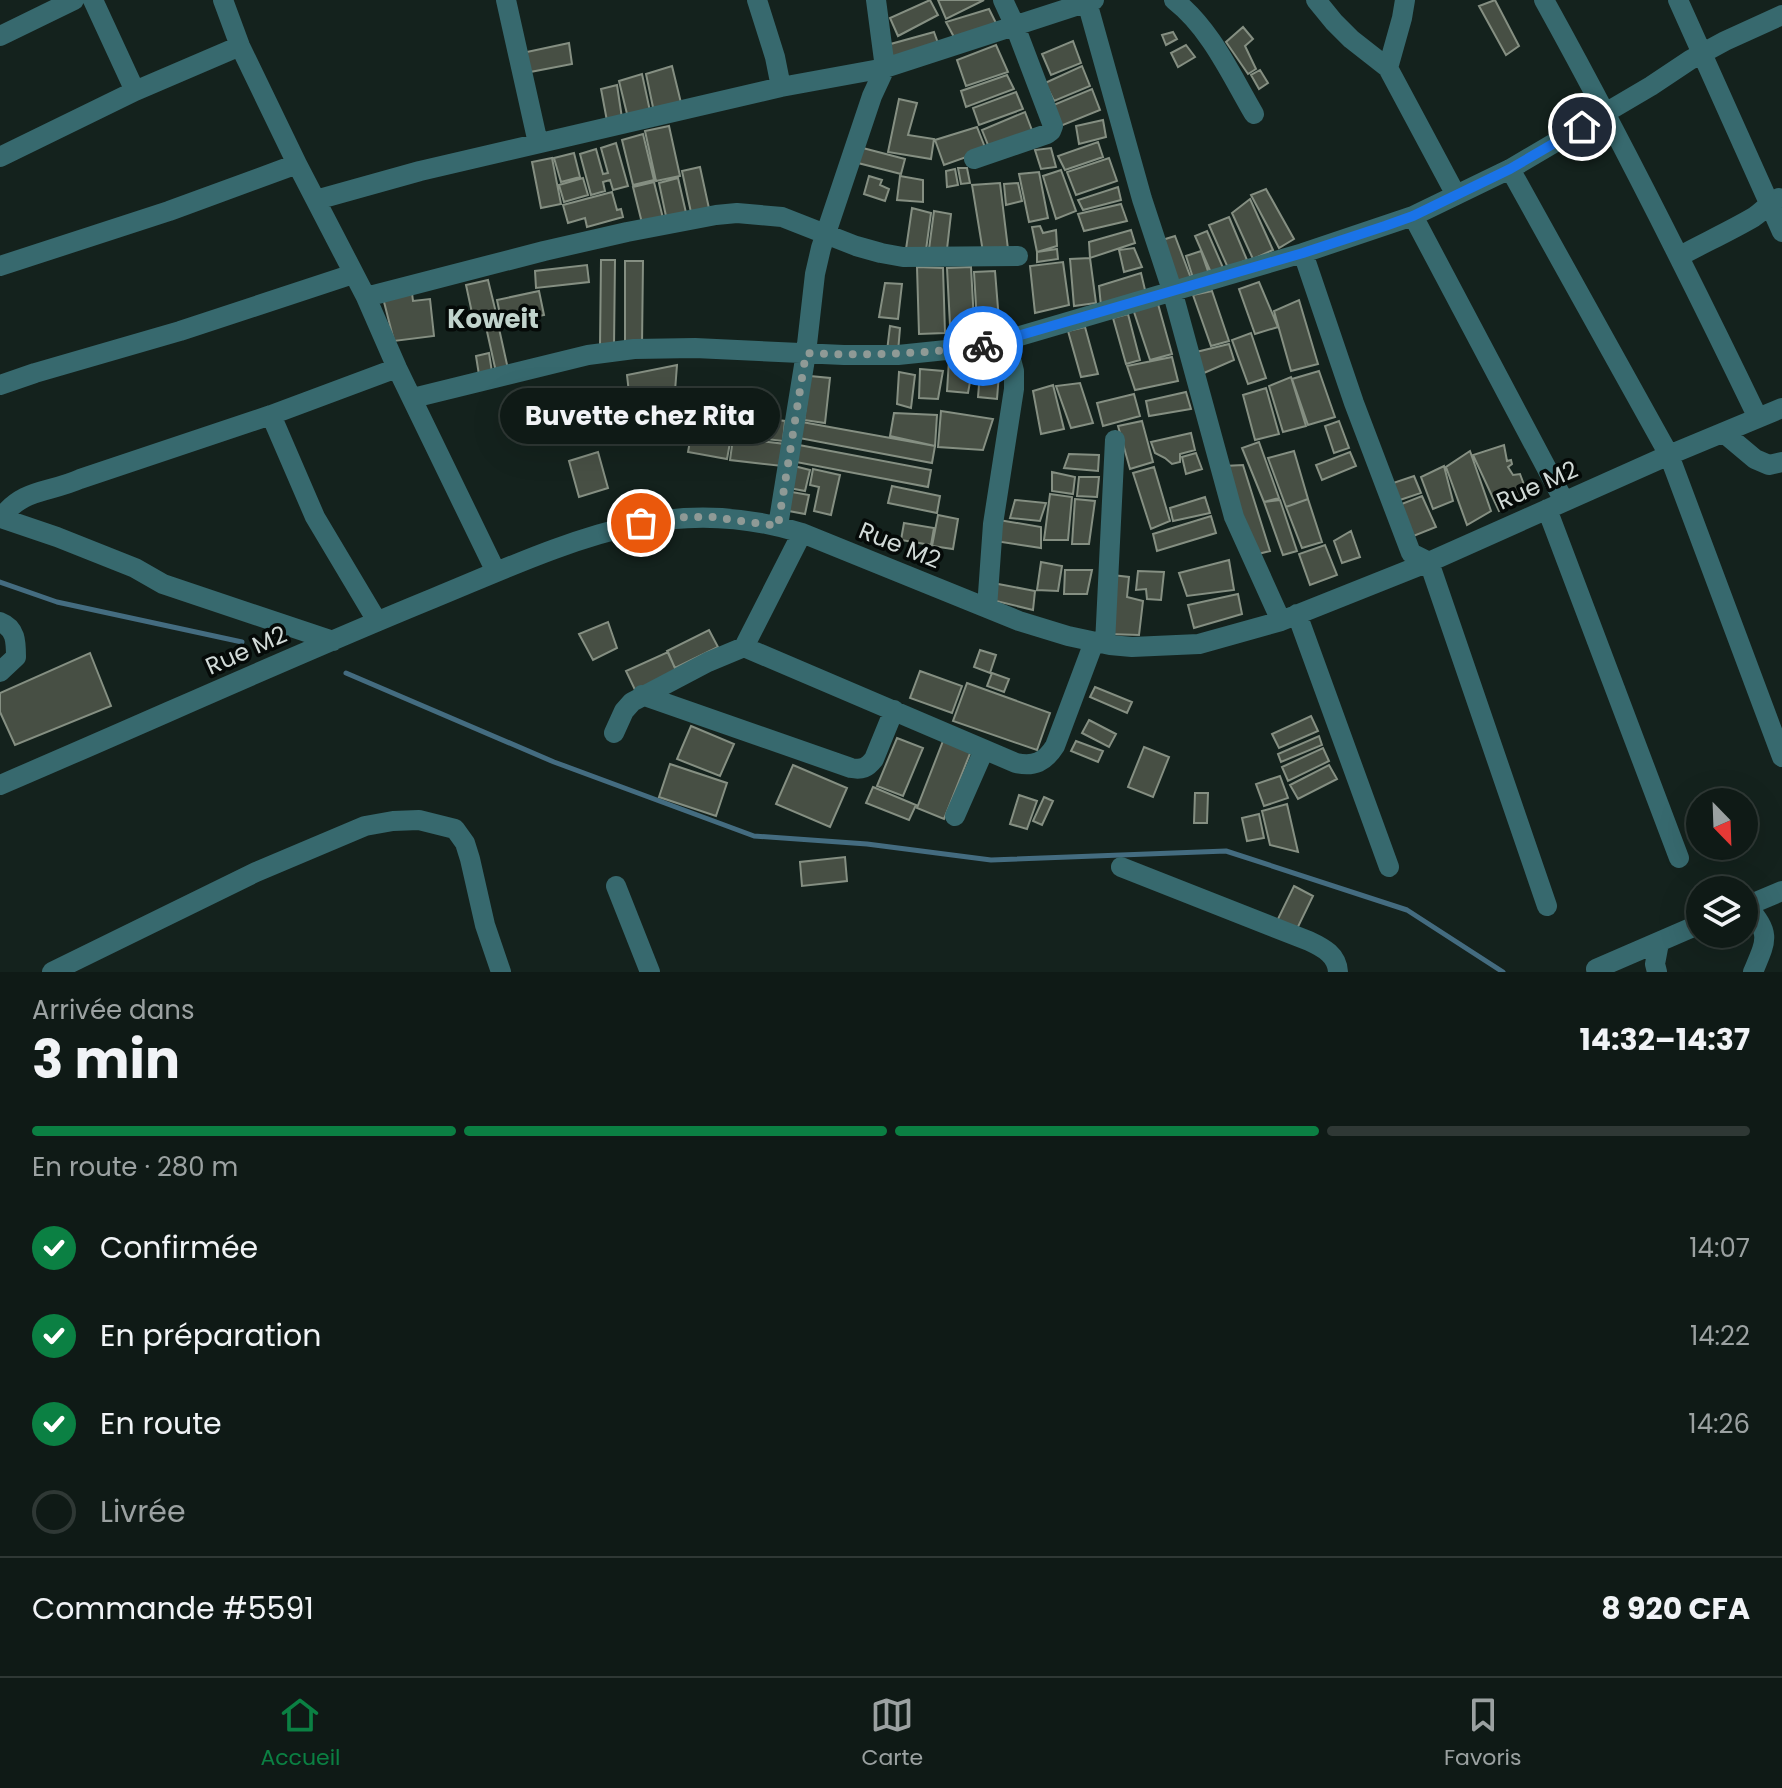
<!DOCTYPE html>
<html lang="fr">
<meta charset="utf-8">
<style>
:root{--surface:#0f1a16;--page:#1d2723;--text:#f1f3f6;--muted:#9ba1a1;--line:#2f3835;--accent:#0b8043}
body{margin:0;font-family:Poppins,sans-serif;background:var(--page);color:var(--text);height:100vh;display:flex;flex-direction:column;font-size:30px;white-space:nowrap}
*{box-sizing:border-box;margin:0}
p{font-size:26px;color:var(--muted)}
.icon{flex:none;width:44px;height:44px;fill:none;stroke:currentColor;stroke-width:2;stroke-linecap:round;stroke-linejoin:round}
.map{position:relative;height:972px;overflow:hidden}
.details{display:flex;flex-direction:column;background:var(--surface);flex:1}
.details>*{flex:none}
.needle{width:52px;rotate:157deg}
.buttons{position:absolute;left:1686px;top:788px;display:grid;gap:16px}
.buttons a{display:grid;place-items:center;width:72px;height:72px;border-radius:50%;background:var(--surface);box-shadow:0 8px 32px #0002,0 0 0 2px var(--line);font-size:40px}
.pin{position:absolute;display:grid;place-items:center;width:68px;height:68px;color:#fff;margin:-34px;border:4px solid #fff;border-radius:50%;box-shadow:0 2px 8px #0007}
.courier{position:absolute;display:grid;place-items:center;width:80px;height:80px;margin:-40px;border:6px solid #1a73e8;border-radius:50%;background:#fff;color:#222;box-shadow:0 2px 10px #0007}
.bubble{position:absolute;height:56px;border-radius:28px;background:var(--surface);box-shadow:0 8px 32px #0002,0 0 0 2px var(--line);font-size:26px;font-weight:700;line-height:56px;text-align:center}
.overview em{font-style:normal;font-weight:700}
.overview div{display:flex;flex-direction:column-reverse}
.overview{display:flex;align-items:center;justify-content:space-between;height:136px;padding:0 32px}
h1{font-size:52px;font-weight:700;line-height:60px}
.bar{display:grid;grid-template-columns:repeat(4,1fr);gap:12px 8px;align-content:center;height:96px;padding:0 32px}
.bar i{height:10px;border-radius:6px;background:var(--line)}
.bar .on{background:var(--accent)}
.bar p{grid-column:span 4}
.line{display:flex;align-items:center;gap:20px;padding:0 32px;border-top:2px solid var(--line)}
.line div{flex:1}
ol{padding:0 32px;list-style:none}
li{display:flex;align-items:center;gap:24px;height:88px}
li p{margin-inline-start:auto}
li .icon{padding:8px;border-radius:50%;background:var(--accent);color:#fff;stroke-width:4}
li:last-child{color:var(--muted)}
li i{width:44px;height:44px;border:4px solid var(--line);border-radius:50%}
.menu{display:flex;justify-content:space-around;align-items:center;height:112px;border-top:2px solid var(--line);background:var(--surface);font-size:22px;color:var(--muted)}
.menu a{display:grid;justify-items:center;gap:4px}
.menu .on{color:var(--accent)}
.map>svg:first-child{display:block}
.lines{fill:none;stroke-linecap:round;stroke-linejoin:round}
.stream{stroke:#446c80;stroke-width:5}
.building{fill:#474f44;stroke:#858f82;stroke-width:2}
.minor{stroke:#37696e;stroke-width:20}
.done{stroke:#8f9a96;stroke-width:8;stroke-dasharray:0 14.4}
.route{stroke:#1a73e8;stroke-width:10}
.labels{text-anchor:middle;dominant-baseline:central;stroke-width:7;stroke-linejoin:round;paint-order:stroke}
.street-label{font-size:24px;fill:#d1dad7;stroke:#050a08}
.neighbourhood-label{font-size:26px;font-weight:bold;fill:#c1d3cc;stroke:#050a08}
</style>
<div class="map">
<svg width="1782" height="972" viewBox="0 0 1782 972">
<rect width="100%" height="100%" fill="#14221d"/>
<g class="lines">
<path class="stream" d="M0,582L57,602L242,642
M346,673L554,762L754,836L867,844L991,860L1226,851L1407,910L1503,972"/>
</g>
<path class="building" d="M930,0L938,15L898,36L890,18Z
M938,0H984L946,19Z
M1495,0L1519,46L1506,55L1479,6Z
M989,9L998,27L955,39L946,22Z
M1243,27L1253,39L1245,46L1256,69L1248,74L1226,42Z
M934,32L939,46L895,61L887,45Z
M1173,32L1177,39L1166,45L1162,35Z
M1073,41L1081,63L1051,75L1042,54Z
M569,43L572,64L525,73L522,53Z
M996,45L1008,72L966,86L957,60Z
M1186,45L1195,57L1178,67L1171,53Z
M672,66L682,107L654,112L646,74Z
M1082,66L1090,86L1054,101L1045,83Z
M1260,70L1268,83L1259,89L1251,75Z
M642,74L650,111L628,118L619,81Z
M1007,75L1014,89L966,107L961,91Z
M617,85L622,118L607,121L601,89Z
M1092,89L1100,110L1058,127L1051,106Z
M1016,92L1023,109L979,125L973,108Z
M899,99L917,103L908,135L934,139L931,159L888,152Z
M1025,112L1033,133L990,150L982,130Z
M1103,120L1106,137L1079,144L1076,126Z
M669,126L680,176L656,181L645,131Z
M977,127L986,150L944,165L935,140Z
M643,134L654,180L633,185L622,140Z
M1098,142L1103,157L1065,170L1058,156Z
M616,143L628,186L613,190L610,180L603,182L605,191L591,195L580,154L596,149L603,174L608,173L601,148Z
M859,147L905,159L901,174L854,162Z
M1051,148L1056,167L1041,169L1035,150Z
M574,153L580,177L561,182L554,158Z
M552,158L561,204L541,208L532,162Z
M1109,158L1117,181L1076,195L1067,172Z
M700,167L710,213L692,217L682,171Z
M958,168H967L970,183L961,184Z
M955,169L958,185L947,187L946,171Z
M1061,170L1076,211L1056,219L1043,176Z
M1039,172L1048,218L1029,222L1019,174Z
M869,176L882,180L880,185L889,189L885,201L864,194Z
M900,176L923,180V202L897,200Z
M583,178L588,195L564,202L559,185Z
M678,178L687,217L667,221L659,183Z
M654,182L664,222L643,227L633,187Z
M1000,183L1008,249L983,252L972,185Z
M1018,183L1022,201L1006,205L1004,184Z
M1118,187L1121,200L1083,210L1078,200Z
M1266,189L1294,239L1279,248L1251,195Z
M612,192L617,210L621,209L623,217L587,227L585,218L568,223L563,205Z
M1250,199L1273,250L1253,259L1232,213Z
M1121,204L1127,221L1084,231L1078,214Z
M912,208L931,213L926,250L906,249Z
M934,211L951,214L947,249H929Z
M1229,217L1247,260L1228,268L1209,225Z
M1040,226L1043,233L1056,230L1057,246L1037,252L1032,227Z
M1131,230L1135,243L1090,258L1089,242Z
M1207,231L1224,270L1212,275L1195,236Z
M1175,236L1192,281L1175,286L1159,241Z
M1134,248L1142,267L1124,272L1119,250Z
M1057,249L1058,259L1037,262V252Z
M1201,251L1210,277L1194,281L1186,256Z
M1090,258L1096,303L1074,306L1070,259Z
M601,260H615L614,347H600Z
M625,261H643L642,346H625Z
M1063,262L1069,305L1035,313L1030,266Z
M587,265L589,282L536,288L535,271Z
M917,267L943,268L945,333L919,334Z
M971,267L974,322L950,325L947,268Z
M995,271L999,321L977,323L974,272Z
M1141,273L1146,294L1101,306L1099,286Z
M488,280L498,321L475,327L466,285Z
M1259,282L1278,327L1255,334L1239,289Z
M885,283L902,284L898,319L879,317Z
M539,291L544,315L502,324L497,300Z
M1212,291L1229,341L1211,346L1193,295Z
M412,293L413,301L430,299L434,336L394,341L383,298Z
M1299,300L1318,364L1291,371L1274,311Z
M1158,304L1172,354L1150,360L1133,309Z
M1128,314L1140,360L1126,364L1113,318Z
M498,324L508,369L496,372L486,327Z
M890,326L900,328L898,352L887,351Z
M1085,327L1098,374L1081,377L1068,331Z
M1251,333L1266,378L1248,384L1232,340Z
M1229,344L1234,360L1197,376L1192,353Z
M489,353L492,372L479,375L476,356Z
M1172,357L1178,381L1135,390L1127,366Z
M981,359L1000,361L997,399L978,397Z
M949,360H974L968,393L947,391Z
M677,365L675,391L629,393L627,375Z
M920,369L943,371L938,399L919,398Z
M1319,371L1335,417L1308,425L1292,379Z
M899,372L915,375L911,408L897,404Z
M810,376L830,378L825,423L804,420Z
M1291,377L1306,426L1283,432L1269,386Z
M1080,383L1093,423L1071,428L1056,386Z
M1053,385L1064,429L1041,434L1033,391Z
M1266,388L1279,434L1255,440L1243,395Z
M1186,392L1191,409L1149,416L1146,401Z
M1134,394L1140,416L1103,426L1097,403Z
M941,411L993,419L983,450L938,447Z
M894,413L937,415L935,446L890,436Z
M742,416L785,421L783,441L740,436Z
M1142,421L1153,462L1130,469L1118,426Z
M1339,421L1349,448L1334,453L1325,426Z
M802,422L935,446L932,463L799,438Z
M692,430L731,437L727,459L688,452Z
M1191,433L1195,450L1180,454V462L1172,464L1165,458L1155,453L1151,442Z
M733,438L785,444L782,466L730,460Z
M1259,442L1279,498L1264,502L1242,448Z
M799,445L931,470L928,487L796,462Z
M1504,445L1507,461L1511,460L1512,464L1508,467L1513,475L1520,474L1529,498L1499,511L1473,455Z
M1294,451L1308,499L1286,507L1268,458Z
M1470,451L1491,511L1467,525L1446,467Z
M598,452L608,488L579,497L569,461Z
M1350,452L1356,466L1322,480L1316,465Z
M1196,453L1202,469L1186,474L1182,457Z
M1069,454L1099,455L1098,471L1064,468Z
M1243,465L1270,551L1254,555L1224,466Z
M794,466L810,470L805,491L789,488Z
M1444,466L1453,501L1433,509L1421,477Z
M1154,467L1170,521L1151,529L1133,473Z
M813,469L840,475L831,515L814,511L819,487L810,485Z
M1052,472L1075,477L1073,494L1052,491Z
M1414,476L1421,493L1397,501L1390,484Z
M1079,477H1099L1097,497L1077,496Z
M892,486L940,496L937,513L888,503Z
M786,491L809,495L805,514L783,510Z
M1050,494L1072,497L1068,540H1044Z
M1422,496L1436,527L1411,537L1399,505Z
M1205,497L1210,513L1173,521L1170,508Z
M1075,499L1095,501L1089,544H1072Z
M1308,499L1322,542L1302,548L1286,507Z
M1015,500L1046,503L1040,521L1010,518Z
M1280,500L1297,551L1283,555L1264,502Z
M938,515L958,519L953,549L932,546Z
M1211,516L1216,533L1157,551L1153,534Z
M999,520L1041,527V548L995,541Z
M904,523L934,528L931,545L901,540Z
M1351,531L1360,557L1342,563L1334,541Z
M1325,545L1337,575L1310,585L1299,554Z
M1229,560L1234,590L1187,596L1179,573Z
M1041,562L1062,566L1058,591L1037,590Z
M1065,570H1092L1087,594H1064Z
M1138,571L1164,572L1161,600L1147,599L1146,589L1136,590Z
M1112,575L1129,577L1127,597L1143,601L1139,635L1109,634Z
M993,583L1035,591L1033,610L992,600Z
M1238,594L1242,614L1194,628L1188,605Z
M608,622L617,648L593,660L579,634Z
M709,630L718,647L675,668L667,651Z
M980,650L996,655L990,673L974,667Z
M668,652L677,673L636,692L626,671Z
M90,653L111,706L15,745L0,712V693Z
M920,671L962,686L952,713L910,698Z
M992,673L1009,679L1004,692L987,686Z
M967,683L1050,713L1037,750L953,721Z
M1095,687L1132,702L1127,713L1090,697Z
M1311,716L1318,731L1279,748L1272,734Z
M1089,720L1116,734L1109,747L1082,733Z
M691,726L734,744L720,776L677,759Z
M1319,736L1322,745L1281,762L1278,754Z
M897,738L923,748L903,796L877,786Z
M943,741L971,751L944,819L917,808Z
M1076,741L1103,751L1098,762L1071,751Z
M1144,747L1169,757L1153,797L1128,787Z
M1323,748L1329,761L1288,781L1282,767Z
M670,764L727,783L716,816L659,797Z
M793,765L847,788L830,827L776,804Z
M1329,765L1337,779L1298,799L1290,785Z
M1280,776L1288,798L1264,806L1256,784Z
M873,787L916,805L909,820L866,803Z
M1195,793H1208L1207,823H1194Z
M1019,795L1037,801L1027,829L1010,824Z
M1044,797L1053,801L1042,825L1033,821Z
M1287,804L1298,852L1270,845L1262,811Z
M1259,814L1264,838L1247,841L1242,818Z
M845,857L847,881L802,886L800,862Z
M1294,886L1313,896L1295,933L1276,923Z"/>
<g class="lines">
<path class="minor" d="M93,0L135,91
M223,0L240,46L297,164L366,297L397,368L496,572
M506,0L538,143
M757,0L775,57L781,87
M1174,0C1211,29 1231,75 1254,114
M1316,0L1334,22L1351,39L1388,68L1456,195
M1544,0C1620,137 1690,277 1758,418
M1678,0L1782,232
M1087,2L1142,199L1172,290L1234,517L1281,621
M0,36L74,0
M1388,68L1402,18L1405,0
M0,157L135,91L240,46
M974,159L1047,134L1051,131L1053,126L1015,26L1003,0
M1510,169L1669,455L1782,757
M316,200L420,171L781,87L885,68L1094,0
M1413,216L1564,501
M1303,253L1354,403L1411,553L1429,562L1547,906
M1680,256C1704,243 1730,231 1754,217C1763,211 1769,203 1779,198
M0,266L169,211L297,164
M366,297L544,251L627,232L716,215L737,213L782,217L856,246L881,253L903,257L1018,256
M0,385L35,373L180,331L353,274
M413,398L588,355L634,349L695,348L844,355H898L985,346L1006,340L1303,253L1413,216L1510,169L1651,86L1690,60L1725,41L1782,15
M271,415L315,517L377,621
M1724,433L1755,459L1769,465L1782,462
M1547,509L1679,858
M778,526L806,353L815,274L821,248L872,96L885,68L876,0
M987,608L993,524L1014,389V371L1006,340
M1297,614L1389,867
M0,622C16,628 16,642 16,657L0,672
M333,641L163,584L135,568L57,537L1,518C23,488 49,493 80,479L271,415L397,368
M1105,644L1115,440
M744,647L802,533
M642,695L851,768C862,770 867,768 874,759L894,710
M614,733L624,711L632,702L708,662L744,647L1016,763C1034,767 1045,762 1055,746L1094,642
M0,785C143,724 285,659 429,600C498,572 567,539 640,524C694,513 750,517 802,533L1019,621L1068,636L1110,645L1132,647L1199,644L1281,621L1429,562L1669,455L1782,408
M955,816L984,750
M1121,867L1309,941C1324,948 1337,955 1338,972
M616,886L650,972
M1747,906C1771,934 1767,939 1753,972
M1744,907L1782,891
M1596,969L1700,924
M52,972L256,872L365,826L393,821L419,820L455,829L465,843L470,859L485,925L501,972
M1657,972L1655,964L1659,943"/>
</g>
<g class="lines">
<path class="done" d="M641,523L686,517H712L778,526L806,353C865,356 923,354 983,346"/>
<path class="route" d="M983,346L1303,253L1385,226L1413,216L1510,169L1582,127"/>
</g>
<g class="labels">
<g class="street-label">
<text transform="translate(1537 485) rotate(-24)">Rue M2</text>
<text transform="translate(900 545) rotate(22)">Rue M2</text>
<text transform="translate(246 650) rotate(-24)">Rue M2</text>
</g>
<g class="neighbourhood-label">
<text x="493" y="319">Koweit</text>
</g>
</g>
</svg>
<div class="buttons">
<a><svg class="needle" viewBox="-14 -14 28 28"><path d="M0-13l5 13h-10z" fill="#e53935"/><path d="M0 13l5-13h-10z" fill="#9ba1a1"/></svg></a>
<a><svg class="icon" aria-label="layers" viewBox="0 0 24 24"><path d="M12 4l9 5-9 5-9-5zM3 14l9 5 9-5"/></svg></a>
</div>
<div class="pin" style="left:641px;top:523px;background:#ea580c"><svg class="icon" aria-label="bag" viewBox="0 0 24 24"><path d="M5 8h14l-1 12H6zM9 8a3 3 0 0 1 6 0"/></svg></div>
<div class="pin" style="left:1582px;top:127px;background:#1f2937"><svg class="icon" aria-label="home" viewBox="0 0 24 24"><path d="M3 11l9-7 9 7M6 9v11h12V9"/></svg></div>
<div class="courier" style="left:983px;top:346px"><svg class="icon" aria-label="bike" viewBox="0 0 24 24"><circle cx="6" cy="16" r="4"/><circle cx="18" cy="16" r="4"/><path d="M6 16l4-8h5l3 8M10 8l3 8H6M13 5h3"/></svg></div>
<div class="bubble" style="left:500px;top:388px;width:280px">Buvette chez Rita</div>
</div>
<section class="details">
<div class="overview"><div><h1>3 min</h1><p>Arrivée dans</p></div><em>14:32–14:37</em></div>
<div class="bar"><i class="on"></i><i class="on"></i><i class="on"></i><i></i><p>En route · 280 m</p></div>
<ol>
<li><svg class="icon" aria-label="check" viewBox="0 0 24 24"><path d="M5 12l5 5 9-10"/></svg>Confirmée<p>14:07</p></li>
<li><svg class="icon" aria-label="check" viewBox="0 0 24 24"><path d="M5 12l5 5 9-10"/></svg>En préparation<p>14:22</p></li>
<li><svg class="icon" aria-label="check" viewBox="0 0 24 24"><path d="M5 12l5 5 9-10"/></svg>En route<p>14:26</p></li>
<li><i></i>Livrée</li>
</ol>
<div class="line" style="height:104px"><div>Commande #5591</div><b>8 920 CFA</b></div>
</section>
<nav class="menu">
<a class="on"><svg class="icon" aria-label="home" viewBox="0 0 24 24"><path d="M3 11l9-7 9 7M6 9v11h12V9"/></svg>Accueil</a>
<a><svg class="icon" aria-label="map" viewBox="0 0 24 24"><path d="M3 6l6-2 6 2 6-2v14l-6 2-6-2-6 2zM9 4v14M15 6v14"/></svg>Carte</a>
<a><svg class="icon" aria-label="saved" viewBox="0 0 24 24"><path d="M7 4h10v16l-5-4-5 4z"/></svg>Favoris</a>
</nav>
